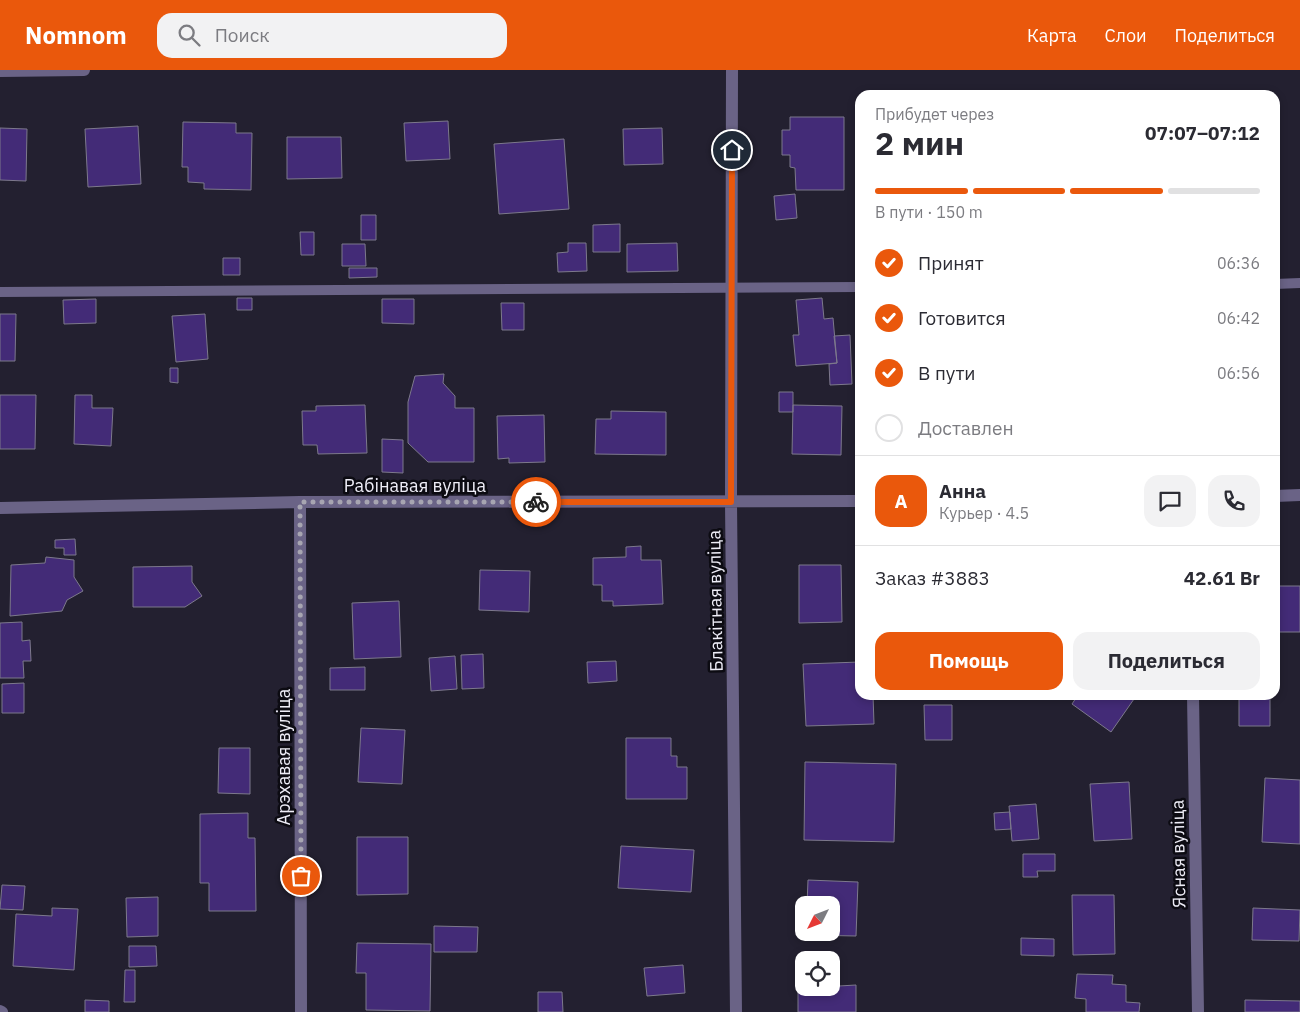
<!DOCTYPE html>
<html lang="ru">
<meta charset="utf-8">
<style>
:root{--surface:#fff;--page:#f2f2f3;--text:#2b2b33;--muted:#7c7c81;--line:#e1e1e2;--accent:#ea580c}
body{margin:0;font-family:"IBM Plex Sans",sans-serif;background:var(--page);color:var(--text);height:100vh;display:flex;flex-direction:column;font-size:19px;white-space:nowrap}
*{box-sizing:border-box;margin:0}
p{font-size:16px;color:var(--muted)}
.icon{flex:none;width:28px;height:28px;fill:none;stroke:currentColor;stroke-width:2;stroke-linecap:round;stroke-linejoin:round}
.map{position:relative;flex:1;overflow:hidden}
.sheet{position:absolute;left:855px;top:20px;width:425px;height:610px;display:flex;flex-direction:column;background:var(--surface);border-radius:15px;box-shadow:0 2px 8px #0003}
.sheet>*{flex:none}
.needle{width:32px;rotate:228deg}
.controls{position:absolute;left:795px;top:826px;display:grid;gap:10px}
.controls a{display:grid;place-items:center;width:45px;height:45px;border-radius:10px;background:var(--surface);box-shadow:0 2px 8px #0003;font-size:25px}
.pin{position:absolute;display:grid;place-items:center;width:42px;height:42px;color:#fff;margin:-21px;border:2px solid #fff;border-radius:50%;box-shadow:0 1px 5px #0007}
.courier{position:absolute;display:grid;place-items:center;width:50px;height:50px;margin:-25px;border:4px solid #ea580c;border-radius:50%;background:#fff;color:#222;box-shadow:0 1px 6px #0007}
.head em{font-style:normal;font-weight:700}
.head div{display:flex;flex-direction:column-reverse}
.head{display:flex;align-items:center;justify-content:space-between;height:85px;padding:0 20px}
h1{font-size:32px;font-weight:700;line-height:38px}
.bar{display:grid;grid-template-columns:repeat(4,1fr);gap:8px 5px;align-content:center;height:60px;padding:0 20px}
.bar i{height:6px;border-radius:4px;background:var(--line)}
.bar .on{background:var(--accent)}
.bar p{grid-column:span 4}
.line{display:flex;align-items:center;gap:12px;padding:0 20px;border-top:1px solid var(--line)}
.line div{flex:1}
.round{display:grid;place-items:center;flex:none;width:52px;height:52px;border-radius:15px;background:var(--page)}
ol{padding:0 20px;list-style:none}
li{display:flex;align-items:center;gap:15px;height:55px}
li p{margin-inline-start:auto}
li .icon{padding:5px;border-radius:50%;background:var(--accent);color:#fff;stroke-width:4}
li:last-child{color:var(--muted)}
li i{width:28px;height:28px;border:2px solid var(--line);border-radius:50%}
.button{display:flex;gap:10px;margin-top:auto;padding:10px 20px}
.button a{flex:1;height:58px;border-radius:15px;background:var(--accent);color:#fff;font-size:20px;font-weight:700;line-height:58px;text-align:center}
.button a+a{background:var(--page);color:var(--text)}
header{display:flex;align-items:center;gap:30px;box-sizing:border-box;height:70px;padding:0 25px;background:var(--accent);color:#fff}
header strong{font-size:24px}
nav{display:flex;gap:28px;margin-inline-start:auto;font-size:18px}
.search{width:350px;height:45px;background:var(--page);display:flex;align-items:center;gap:12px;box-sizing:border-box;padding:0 18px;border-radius:15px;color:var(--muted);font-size:19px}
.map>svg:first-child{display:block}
.building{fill:#432b77;stroke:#7d798c}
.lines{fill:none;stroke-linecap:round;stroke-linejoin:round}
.service{stroke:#6a6386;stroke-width:10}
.minor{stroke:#6a6386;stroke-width:12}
.done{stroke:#a7a5b1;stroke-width:5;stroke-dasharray:0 9}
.route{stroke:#ea580c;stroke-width:6}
.labels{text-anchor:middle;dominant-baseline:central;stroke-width:5;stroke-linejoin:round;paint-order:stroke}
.street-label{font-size:18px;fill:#eeedf7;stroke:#0c0b12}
</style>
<header>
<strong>Nomnom</strong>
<div class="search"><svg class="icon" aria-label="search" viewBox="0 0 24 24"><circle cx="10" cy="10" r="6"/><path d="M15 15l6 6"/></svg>Поиск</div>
<nav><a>Карта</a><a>Слои</a><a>Поделиться</a></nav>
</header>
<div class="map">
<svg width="1300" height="942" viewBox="0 0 1300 942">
<rect width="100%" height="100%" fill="#232030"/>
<path class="building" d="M790,47H844V120H796L795,98L790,97V85H782V60H790Z
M448,51L450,89L406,91L404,53Z
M183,52L236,53V63H252L251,120L204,119V113L188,112V97H182Z
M138,56L141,114L88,117L85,59Z
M0,58L27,59L26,111L0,110Z
M662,58L663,94L624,95L623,59Z
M287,67H341L342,108L287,109Z
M1275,67H1278V114H1275Z
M564,69L569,139L499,144L494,74Z
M795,124L797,148L776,150L774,126Z
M361,145H376V170H361Z
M620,154V182H593V155Z
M300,162H314V185H301Z
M568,173H586L587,201L558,202L557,183L568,182Z
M677,173L678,201L627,202V174Z
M342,174H365L366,196H342Z
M223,188H240V205H223Z
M349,198H377V207L349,208Z
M237,228H252V240H237Z
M822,228L824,249L833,248L837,293L796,296L793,265H799L796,230Z
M96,229V253L64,254L63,230Z
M382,229H414V254L382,253Z
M501,233H524V260H502Z
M0,244H16L15,291H0Z
M205,244L208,289L176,292L172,246Z
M850,265L852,314L830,315L829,294L837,293L834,266Z
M170,298H178V313L170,312Z
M444,304L443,313L455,326V338H474V392H428L408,373V332L415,306Z
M779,322H793V342H779Z
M0,325H36L35,379H0Z
M75,325H92V338H113L111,376L74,374Z
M365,335L367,383L318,384L317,375H303L302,341H316V336Z
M793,335L842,336L841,385L792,384Z
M611,341L666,342V385L595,384L596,349H611Z
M544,345L545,392L509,393V388L498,389L497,346Z
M382,369L403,370V403L382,402Z
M75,469L76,485H64V478H55V470Z
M641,476V490H661L663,534L613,536V531H602V515H593V488L626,487V477Z
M46,487L74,490V507L83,521L67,530L62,541L10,546L11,495L45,493Z
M799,495H841L842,552L799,553Z
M192,496V512L202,526L185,537H133V497Z
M480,500L530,501L529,542L479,540Z
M1275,516H1300V562H1275Z
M399,531L401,587L354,589L352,533Z
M22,552V571L30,570L31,591H23L24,608H0V553Z
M483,584L484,618L462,619L461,585Z
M455,586L457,619L431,621L429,588Z
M616,591L617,611L588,613L587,592Z
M860,592V625H873L874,654L806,656L803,594Z
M365,597V620H330V598Z
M24,613V643H2V614Z
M1078,625H1128L1134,629L1111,662L1072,634Z
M1239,625H1270V656H1239Z
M924,635H952V670H925Z
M361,658L405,660L402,714L358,712Z
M626,668H671V686H677V697H687V729H626Z
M219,678H250V724L218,723Z
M805,692L896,694L894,772L804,770Z
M1265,708L1300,710V774L1262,772Z
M1129,712L1132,769L1094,771L1090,714Z
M1036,734L1039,769L1012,771L1009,736Z
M1010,742L1011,759L995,760L994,743Z
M248,743V768H255L256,841H209V813H200V744Z
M357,767H408V824L357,825Z
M621,776L694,780L691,822L618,818Z
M1023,784H1055V801H1037L1038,807H1023Z
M808,810L858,812L856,866L806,865V862H831V835H807Z
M2,815L25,816L23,840L0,839Z
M1072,825H1114L1115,884L1073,885Z
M158,827V866L127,867L126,828Z
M52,838L78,839L74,900L13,896L16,844L52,846Z
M1253,838L1300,840L1299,871L1252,870Z
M434,856L478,857L477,882H434Z
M1021,868L1054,869V886L1021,885Z
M357,873L431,874L430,941L366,940V903H356Z
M129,876H156L157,896L129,897Z
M683,895L685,923L647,926L644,898Z
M125,900H135V932H124Z
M1077,904L1113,905L1112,914L1126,915V932L1140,933L1139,942H1086V929L1075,928Z
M798,915H804V918L856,915V942H798Z
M538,922H562L563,942H538Z
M85,930L109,931V942H85Z
M1245,930L1300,931V942H1245Z"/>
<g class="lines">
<path class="service" d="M1275,214L1300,213
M0,222L860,217"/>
<path class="minor" d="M732,0L731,432L736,942
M0,1L84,0
M1275,426L1300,425
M300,432L301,942
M0,438L300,432L860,431
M1193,625L1198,942
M0,941L2,942"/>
</g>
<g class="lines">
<path class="done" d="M301,806L300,432H536"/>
<path class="route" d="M536,432H731L732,80"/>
</g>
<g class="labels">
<g class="street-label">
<text x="415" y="415">Рабінавая вуліца</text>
<text transform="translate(715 531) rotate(-91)">Блакітная вуліца</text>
<text transform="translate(283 687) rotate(-90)">Арэхавая вуліца</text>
<text transform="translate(1178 784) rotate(-91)">Ясная вуліца</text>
</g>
</g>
</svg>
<div class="controls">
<a><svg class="needle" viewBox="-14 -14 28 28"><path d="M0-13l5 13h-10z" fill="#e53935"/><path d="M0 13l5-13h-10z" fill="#7c7c81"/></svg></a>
<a><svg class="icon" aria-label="locate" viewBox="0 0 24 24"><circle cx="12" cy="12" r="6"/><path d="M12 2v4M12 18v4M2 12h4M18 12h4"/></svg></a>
</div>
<div class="pin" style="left:301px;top:806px;background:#ea580c"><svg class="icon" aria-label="bag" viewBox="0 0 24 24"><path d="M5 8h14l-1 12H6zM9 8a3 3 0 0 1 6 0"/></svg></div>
<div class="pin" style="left:732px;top:80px;background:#1f2937"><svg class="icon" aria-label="home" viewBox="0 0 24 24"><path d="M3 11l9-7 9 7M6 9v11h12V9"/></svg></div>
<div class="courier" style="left:536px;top:432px"><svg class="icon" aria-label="bike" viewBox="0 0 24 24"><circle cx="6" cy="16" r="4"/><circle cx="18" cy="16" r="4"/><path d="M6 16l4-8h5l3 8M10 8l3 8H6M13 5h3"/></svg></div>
<section class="sheet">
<div class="head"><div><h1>2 мин</h1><p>Прибудет через</p></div><em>07:07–07:12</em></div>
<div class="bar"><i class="on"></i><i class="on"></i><i class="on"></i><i></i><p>В пути · 150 m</p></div>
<ol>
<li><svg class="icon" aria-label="check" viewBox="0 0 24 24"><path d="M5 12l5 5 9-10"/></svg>Принят<p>06:36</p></li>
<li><svg class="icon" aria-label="check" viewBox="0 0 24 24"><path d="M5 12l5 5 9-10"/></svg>Готовится<p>06:42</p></li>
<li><svg class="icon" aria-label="check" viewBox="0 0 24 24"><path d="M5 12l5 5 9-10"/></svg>В пути<p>06:56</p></li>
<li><i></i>Доставлен</li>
</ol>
<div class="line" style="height:90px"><b class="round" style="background:var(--accent);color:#fff">А</b><div><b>Анна</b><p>Курьер · 4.5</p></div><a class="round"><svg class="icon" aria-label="chat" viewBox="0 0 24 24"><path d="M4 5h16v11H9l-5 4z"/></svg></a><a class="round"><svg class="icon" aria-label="phone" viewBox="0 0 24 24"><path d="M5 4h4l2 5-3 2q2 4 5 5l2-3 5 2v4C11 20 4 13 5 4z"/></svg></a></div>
<div class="line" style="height:65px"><div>Заказ #3883</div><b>42.61 Br</b></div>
<div class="button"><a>Помощь</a><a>Поделиться</a></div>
</section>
</div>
